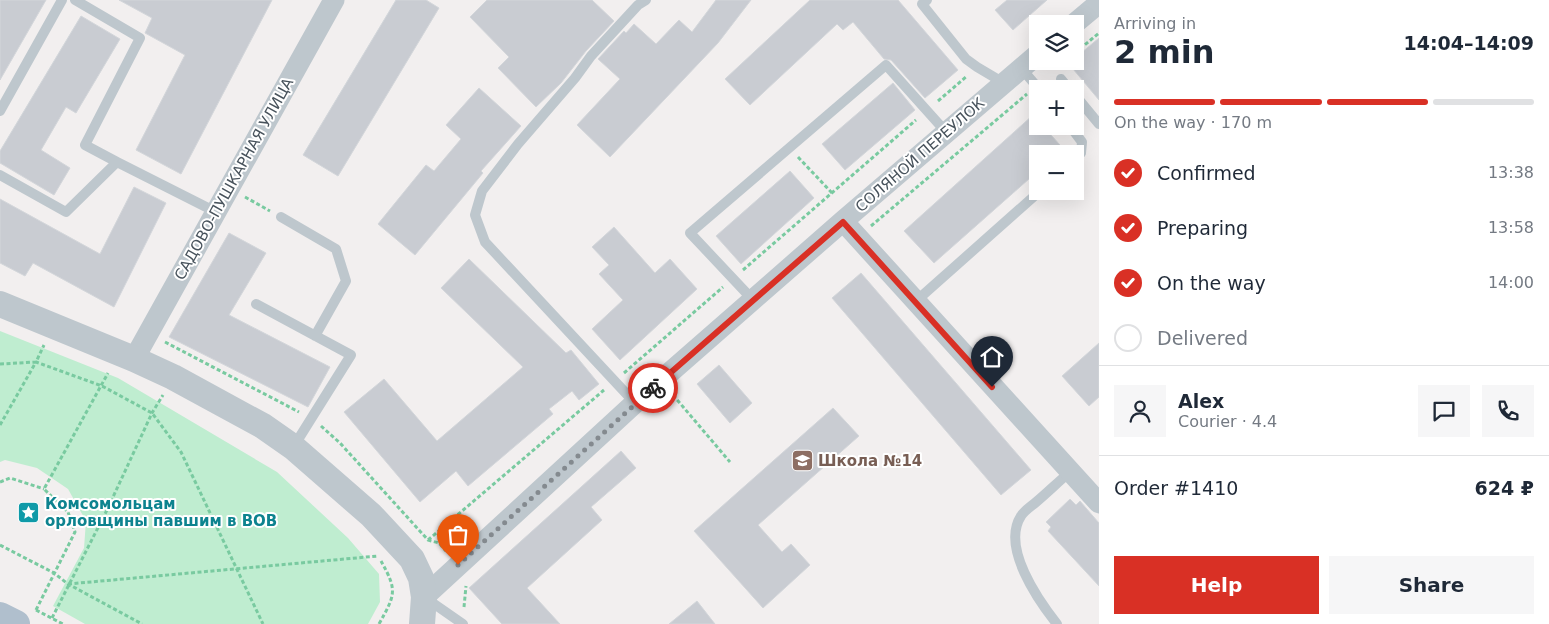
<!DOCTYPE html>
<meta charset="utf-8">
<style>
:root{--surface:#fff;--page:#f6f6f7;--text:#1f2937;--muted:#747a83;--line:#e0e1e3;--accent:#d93025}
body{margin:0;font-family:"DejaVu Sans",sans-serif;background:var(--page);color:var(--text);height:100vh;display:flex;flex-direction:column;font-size:19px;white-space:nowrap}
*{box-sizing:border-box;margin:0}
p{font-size:16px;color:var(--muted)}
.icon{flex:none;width:28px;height:28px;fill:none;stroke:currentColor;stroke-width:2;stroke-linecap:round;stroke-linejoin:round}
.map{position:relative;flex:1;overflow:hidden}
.side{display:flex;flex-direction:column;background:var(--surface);width:450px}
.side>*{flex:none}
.buttons{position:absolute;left:1029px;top:15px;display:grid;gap:10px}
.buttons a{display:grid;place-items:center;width:55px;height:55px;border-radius:0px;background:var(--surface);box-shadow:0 5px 20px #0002;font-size:25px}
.pin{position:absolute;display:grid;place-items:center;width:42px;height:42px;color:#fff;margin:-51px -21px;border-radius:50% 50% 50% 0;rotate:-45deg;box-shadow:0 0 5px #0007}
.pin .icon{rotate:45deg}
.courier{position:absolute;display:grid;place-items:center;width:50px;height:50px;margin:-25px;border:4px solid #d93025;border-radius:50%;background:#fff;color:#222;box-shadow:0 1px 6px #0007}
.summary em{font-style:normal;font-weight:700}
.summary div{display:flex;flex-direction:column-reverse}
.summary{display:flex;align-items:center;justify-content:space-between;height:85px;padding:0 15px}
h1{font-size:32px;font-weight:700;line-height:38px}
.bar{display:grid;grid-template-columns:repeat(4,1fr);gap:8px 5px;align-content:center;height:60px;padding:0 15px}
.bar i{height:6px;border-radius:4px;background:var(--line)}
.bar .active{background:var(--accent)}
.bar p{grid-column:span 4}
.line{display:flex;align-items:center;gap:12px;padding:0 15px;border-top:1px solid var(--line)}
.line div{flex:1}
.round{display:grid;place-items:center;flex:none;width:52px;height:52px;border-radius:0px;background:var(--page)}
ol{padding:0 15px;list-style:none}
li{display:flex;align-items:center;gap:15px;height:55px}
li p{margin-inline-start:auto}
li .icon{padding:5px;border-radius:50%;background:var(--accent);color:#fff;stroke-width:4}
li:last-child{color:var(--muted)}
li i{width:28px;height:28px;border:2px solid var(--line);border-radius:50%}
.button{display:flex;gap:10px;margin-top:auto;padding:10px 15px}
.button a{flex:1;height:58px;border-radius:0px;background:var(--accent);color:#fff;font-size:20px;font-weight:700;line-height:58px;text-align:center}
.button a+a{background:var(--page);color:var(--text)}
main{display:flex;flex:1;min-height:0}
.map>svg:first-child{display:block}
.green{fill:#bfedd0}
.building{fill:#c9ccd2;stroke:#d3d6da}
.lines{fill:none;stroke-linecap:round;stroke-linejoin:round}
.path{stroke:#79caa0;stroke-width:3;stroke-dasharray:4 2.5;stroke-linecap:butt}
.service{stroke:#bec7cd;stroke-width:10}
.minor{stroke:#bec7cd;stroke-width:21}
.tertiary{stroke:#bec7cd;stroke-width:26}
.primary{stroke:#b0bfcd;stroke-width:28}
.done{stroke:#848a8f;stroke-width:5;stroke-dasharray:0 9}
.route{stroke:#d93025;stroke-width:6}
.labels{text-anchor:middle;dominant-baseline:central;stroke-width:4;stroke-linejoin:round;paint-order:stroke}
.street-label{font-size:15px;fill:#48535c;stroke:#fff}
.education-label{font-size:15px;font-weight:bold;fill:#785e54;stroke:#fff;text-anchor:start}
.culture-label{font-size:15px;font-weight:bold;fill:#0d838f;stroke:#fff;text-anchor:start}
</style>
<main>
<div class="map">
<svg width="1099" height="624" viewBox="0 0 1099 624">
<rect width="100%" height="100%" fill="#f2efef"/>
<path class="green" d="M0,331L118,378L277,472L348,538L379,574L380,602L368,624H85L53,606L84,548L86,521L68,489L37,468L5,460L0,462Z"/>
<path class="building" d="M0,0H46L0,80Z
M119,0H272L181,174L136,150L185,55L145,33L152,18Z
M396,0H426L439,8L338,176L303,155Z
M487,0H592L614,21L586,51L561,83L536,107L498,68L509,57L470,17Z
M716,0H751L718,43L610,157L577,125L620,79L598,59L624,31L626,33L634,24L656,44L679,20L692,32Z
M810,0H898L958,70L925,98L891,60L884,59L853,22L843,30L837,24L750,105L725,79Z
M1007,0H1047L1013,30L995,10Z
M81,16L120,39L76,113L66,107L41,150L70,168L54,195L0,163V151Z
M1099,38V100L1068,63L1071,61H1075V58Z
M893,83L915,110L845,170L822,144Z
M479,88L521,126L481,171L483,173L415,255L378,224L426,165L434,171L461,139L446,125Z
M1033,115L1038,120V126H1043L1068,154H1038V171L934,263L904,231Z
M790,171L814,198L741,264L716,236Z
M134,187L166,203L114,307L33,263L25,276L0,263V199L100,254Z
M614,227L655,273L670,259L697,289L620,360L592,329L623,300L599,274L609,265L592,247Z
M229,233L266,253L229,315L330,367L308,407L169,337Z
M469,259L566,353L571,350L599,384L579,400L572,391L549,409L553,414L468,486L456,471L420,502L344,412L384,379L437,441L523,367L441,288Z
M861,273L1031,470L1001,495L832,298Z
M1099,343V397L1089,406L1062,376Z
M719,365L752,403L730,423L697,384Z
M833,408L859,436L758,525L782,552L791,544L810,565L763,608L694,531Z
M621,451L636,468L591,507L602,520L527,588L560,624H502L469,588Z
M1070,499L1076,505L1080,501L1099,523V586L1048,531L1051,527L1046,522Z
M697,601L715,624H669Z"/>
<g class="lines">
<path class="path" d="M1075,53L1099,33
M938,101L967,76
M798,157L832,193
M245,197L270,211
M871,226L1027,94
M743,270L916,120
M165,342L299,412
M0,364L36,362L44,345
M624,373L723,287
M673,395L730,462
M0,425L36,362L102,386L152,413L181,452L263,624
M321,426L340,443L428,540L439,543L446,551
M0,482L10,478L44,489
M428,540L604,390
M0,545L54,573L68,584L142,624
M68,584L378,556
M464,607L466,586
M36,610L75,532L68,512L44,489L108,373
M36,610L63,624
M52,618L107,510L152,413L163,395
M379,624C395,595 398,591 381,561"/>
<path class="service" d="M75,0L140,38L85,145L117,162
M927,0L922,4L966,59L977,67L1004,83
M1021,68L1039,89
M1061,79L1069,89
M1075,95L1099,124
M0,111L62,0
M1070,126L1082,142L1081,153L1075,160
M0,175L66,212L117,162L216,212
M281,217L336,249L346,281L315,336
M753,300L690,233L886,65L946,132
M915,302L1040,191
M256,304L351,355L294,446
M635,403L485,242L475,215L482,191L518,144L575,78L591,56L638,5L646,0
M427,599L463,624
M1057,624C1038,600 1001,547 1021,516C1024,511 1030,507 1035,503C1047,493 1058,482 1070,472"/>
<path class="minor" d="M1074,24L1099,3
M843,221L1099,503
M134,359L334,0
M424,597L635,403L843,221L1038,54"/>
<path class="tertiary" d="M0,304L134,359L173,377L263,426L293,447L371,515L412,559L421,578L424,597L422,624"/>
<path class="primary" d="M0,616L16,624"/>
</g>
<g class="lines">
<path class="done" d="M458,565L653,388"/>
<path class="route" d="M653,388L843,222L992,387"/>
</g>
<defs>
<symbol id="school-square" viewBox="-11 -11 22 22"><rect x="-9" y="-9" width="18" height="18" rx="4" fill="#8d6e63" stroke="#fff"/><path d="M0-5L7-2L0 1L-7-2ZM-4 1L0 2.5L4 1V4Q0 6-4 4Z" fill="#fff"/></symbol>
<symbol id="sight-square" viewBox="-11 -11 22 22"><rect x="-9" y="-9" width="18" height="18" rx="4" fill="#0f9aa8" stroke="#fff"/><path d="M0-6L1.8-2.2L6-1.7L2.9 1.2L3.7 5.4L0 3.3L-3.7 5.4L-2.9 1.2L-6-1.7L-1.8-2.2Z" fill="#fff"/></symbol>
</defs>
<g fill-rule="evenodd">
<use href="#school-square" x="790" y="448" width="25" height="25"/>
<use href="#sight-square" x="16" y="500" width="25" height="25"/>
</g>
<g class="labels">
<g class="street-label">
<text transform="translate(920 155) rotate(-41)">СОЛЯНОЙ ПЕРЕУЛОК</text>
<text transform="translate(234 179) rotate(-61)">САДОВО-ПУШКАРНАЯ УЛИЦА</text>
</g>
<g class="education-label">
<text x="818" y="461">Школа №14</text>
</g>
<g class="culture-label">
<text x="45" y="504">Комсомольцам<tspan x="45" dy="17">орловщины павшим в ВОВ</tspan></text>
</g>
</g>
</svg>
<div class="buttons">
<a><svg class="icon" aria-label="layers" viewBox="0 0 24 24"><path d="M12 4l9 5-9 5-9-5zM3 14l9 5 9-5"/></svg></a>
<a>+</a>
<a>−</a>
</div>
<div class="pin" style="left:458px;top:565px;background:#ea580c"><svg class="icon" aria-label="bag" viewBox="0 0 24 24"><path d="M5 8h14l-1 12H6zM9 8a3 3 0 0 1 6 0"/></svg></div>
<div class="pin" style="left:992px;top:387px;background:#1f2937"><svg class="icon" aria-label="home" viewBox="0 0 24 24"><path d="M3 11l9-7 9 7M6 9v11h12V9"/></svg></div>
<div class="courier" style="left:653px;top:388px"><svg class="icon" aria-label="bike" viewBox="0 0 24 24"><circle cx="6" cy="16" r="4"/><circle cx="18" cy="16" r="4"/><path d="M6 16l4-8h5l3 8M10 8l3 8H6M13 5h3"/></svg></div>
</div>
<section class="side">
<div class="summary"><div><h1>2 min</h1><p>Arriving in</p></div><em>14:04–14:09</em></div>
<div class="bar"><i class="active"></i><i class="active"></i><i class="active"></i><i></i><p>On the way · 170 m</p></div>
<ol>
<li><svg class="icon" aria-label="check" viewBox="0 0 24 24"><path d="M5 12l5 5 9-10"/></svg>Confirmed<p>13:38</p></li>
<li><svg class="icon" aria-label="check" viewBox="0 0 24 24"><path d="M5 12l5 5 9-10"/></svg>Preparing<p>13:58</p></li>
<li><svg class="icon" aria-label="check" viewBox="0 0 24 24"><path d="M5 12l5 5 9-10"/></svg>On the way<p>14:00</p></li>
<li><i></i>Delivered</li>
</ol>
<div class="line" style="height:90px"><a class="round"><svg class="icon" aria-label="person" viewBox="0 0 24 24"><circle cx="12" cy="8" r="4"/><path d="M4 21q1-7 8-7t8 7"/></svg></a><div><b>Alex</b><p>Courier · 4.4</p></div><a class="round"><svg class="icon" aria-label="chat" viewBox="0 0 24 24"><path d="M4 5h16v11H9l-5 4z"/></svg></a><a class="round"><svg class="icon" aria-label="phone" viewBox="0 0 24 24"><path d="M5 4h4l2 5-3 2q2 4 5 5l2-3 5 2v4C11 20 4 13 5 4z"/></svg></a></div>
<div class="line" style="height:65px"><div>Order #1410</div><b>624 ₽</b></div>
<div class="button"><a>Help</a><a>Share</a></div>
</section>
</main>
